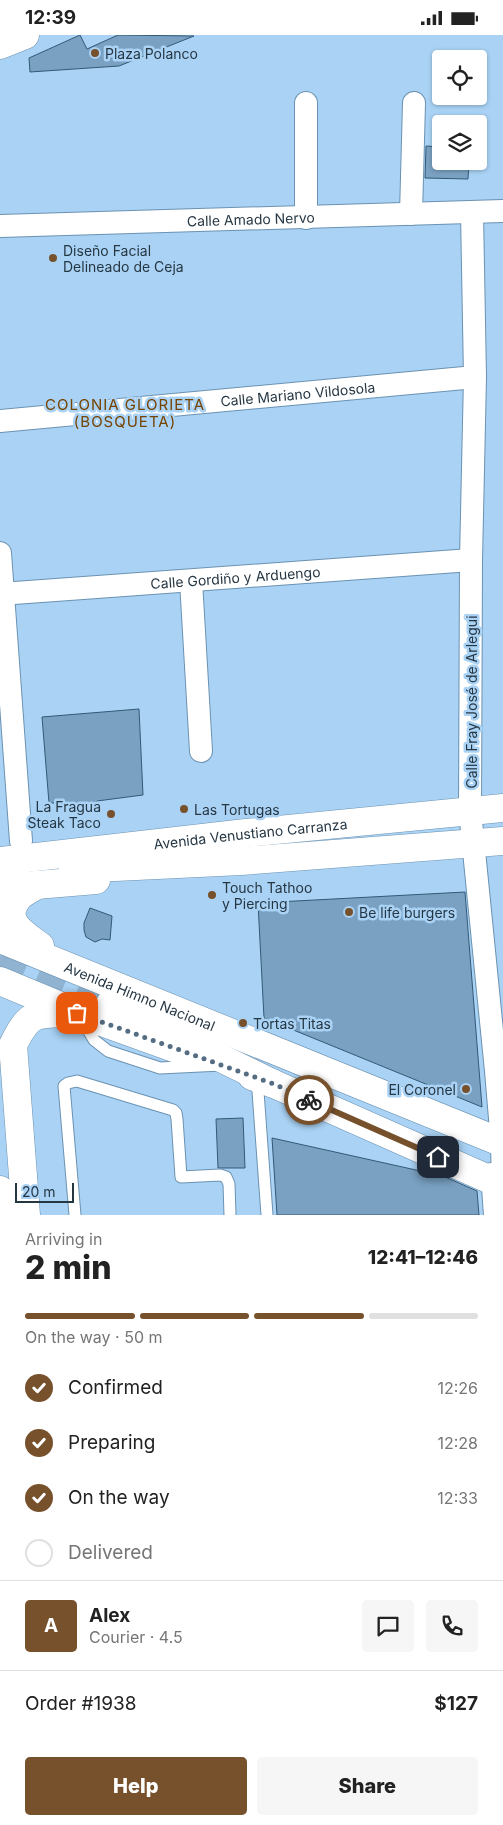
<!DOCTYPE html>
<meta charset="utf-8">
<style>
:root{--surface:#fff;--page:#f6f6f6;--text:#222;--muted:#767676;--line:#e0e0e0;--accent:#76512c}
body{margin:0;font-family:Inter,sans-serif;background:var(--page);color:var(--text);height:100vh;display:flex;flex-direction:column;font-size:19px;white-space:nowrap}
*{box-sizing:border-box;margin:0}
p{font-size:16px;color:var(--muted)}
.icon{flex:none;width:28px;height:28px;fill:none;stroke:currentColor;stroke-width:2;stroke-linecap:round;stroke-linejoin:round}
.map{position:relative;height:1180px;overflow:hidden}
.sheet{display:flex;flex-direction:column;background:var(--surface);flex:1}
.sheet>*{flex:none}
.controls{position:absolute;left:432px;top:15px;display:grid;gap:10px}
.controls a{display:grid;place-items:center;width:55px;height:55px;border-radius:5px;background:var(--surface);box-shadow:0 1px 4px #0004;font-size:25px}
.scale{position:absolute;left:15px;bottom:12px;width:59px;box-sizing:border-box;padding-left:5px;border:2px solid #263744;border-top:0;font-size:14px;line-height:18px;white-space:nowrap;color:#263744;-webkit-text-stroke:4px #a9d2f4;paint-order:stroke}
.pin{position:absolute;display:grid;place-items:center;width:42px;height:42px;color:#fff;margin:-21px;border-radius:10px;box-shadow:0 2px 8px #0006}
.courier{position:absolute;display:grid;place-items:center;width:50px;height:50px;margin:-25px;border:4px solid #76512c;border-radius:50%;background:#fff;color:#222;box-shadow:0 1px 6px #0007}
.overview em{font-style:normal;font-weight:800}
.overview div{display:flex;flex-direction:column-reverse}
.overview{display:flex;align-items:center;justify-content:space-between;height:85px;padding:0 25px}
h1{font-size:32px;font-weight:800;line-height:38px}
.bar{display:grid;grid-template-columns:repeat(4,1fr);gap:8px 5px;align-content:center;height:60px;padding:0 25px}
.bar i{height:6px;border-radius:4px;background:var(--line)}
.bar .current{background:var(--accent)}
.bar p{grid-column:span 4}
.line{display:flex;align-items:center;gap:12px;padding:0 25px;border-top:1px solid var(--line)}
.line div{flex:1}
.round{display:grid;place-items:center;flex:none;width:52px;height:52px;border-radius:5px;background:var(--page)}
ol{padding:0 25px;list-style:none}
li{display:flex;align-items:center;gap:15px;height:55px}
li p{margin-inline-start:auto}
li .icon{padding:5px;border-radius:50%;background:var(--accent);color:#fff;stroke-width:4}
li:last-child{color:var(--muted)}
li i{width:28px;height:28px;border:2px solid var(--line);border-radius:50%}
.button{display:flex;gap:10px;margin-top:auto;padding:10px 25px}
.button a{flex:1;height:58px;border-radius:5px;background:var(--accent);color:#fff;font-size:20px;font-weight:800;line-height:58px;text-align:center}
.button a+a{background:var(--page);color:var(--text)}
.status{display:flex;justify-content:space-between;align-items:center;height:35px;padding:0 25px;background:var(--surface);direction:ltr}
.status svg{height:14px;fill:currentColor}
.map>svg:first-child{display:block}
.building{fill:#7aa1c2;stroke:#345977}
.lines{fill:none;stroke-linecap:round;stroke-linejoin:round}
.primary-tunnel{stroke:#8fb3d1;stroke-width:28;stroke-dasharray:28 14;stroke-linecap:butt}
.lane-casing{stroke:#6b92b2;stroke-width:13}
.street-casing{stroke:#6b92b2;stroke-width:24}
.secondary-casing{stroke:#6b92b2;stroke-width:29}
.primary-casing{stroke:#6b92b2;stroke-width:29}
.lane{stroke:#fff;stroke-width:11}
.street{stroke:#fff;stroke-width:22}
.secondary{stroke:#fff;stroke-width:28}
.primary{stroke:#fff;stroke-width:28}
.done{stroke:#546d82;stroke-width:5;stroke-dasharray:0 9}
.route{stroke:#76512c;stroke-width:6}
.poi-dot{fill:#76512c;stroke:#a9d2f4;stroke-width:2}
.labels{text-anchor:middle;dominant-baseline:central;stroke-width:5;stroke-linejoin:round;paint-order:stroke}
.poi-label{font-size:14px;fill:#263744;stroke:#a9d2f4;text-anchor:start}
.street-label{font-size:14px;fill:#263744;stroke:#a9d2f4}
.neighbourhood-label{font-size:15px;letter-spacing:1px;fill:#764300;stroke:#a9d2f4}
</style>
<div class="status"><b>12:39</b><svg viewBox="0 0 49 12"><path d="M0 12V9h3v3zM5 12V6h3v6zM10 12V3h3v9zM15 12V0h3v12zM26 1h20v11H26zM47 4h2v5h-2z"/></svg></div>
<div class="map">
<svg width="503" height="1180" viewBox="0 0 503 1180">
<rect width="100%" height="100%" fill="#a9d2f4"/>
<path class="building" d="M80,0L87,14L118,0L194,1L119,31L30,37L29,23Z
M426,111L441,112V126H469L468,144L425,143Z
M139,674L143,760L97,766L91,775L83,778L78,776L70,768H49L42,682Z
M465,857L482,1072L264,983L258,868Z
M90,873L112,881L110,905L102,904L95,907L86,902L84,895V888Z
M243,1083L245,1133H218L216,1084Z
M272,1103L443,1141L477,1156L479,1180H277Z"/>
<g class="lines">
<path class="primary-tunnel" d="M0,922L110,969"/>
<defs>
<path id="lane" d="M81,983L94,1005L108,1016L160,1033L221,1030
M257,1043L267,1180
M75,1180L64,1051L68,1048L77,1046L173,1075L176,1078L177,1084L181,1142L220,1140L226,1142L229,1149L230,1180"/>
<g id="street">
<path d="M472,177L475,342L471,525L470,776L496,1036L502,1107L503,1155"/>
<path d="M411,179L414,68"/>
<path d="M306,183V68"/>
<path id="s1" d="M0,191L503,176"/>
<path id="s2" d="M0,386L475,342"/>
<path d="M0,518L21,806"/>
<path d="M191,546L201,716"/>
<path id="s3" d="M0,559L471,525"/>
<path d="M492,1139L495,1180"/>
</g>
<g id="secondary">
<path d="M0,10L25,0"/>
<path d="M37,850C31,854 22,858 18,863C0,886 24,899 40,911"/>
<path id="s4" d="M0,904L503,1108"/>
<path d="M0,946L77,978L188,1018"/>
<path d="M252,1041L274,1049L493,1146L503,1149"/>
<path d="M0,1155L2,1180"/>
<path d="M26,1180L13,1010C30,975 36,979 73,978"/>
</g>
<g id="primary">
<path id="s5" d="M0,826L246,798L503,773"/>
<path d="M73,834L241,826L503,806"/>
<path d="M0,853L96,845"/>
<path d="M110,969L274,1049"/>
</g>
</defs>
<use href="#lane" class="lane-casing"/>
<use href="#street" class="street-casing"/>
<use href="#secondary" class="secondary-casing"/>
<use href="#primary" class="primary-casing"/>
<use href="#lane" class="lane"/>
<use href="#street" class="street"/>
<use href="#secondary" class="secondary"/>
<use href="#primary" class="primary"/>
</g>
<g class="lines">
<path class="done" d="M77,978L274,1049L309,1065"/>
<path class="route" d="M309,1065L438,1122"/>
</g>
<g class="poi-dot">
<circle cx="95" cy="18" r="5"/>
<circle cx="53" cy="223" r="5"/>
<circle cx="184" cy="774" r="5"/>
<circle cx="111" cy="779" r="5"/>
<circle cx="212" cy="860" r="5"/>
<circle cx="349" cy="877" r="5"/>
<circle cx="243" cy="988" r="5"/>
<circle cx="466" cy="1054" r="5"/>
</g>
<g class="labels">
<g class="poi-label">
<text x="105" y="18">Plaza Polanco</text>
<text x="63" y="215">Diseño Facial<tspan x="63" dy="16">Delineado de Ceja</tspan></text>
<text x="101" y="771" text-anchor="end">La Fragua<tspan x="101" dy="16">Steak Taco</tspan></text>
<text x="194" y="774">Las Tortugas</text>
<text x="222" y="852">Touch Tathoo<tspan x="222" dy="16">y Piercing</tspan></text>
<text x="359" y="877">Be life burgers</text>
<text x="253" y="988">Tortas Titas</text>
<text x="456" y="1054" text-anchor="end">El Coronel</text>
</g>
<g class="street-label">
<text stroke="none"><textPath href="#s1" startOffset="251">Calle Amado Nervo</textPath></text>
<text stroke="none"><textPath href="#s2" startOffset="299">Calle Mariano Vildosola</textPath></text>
<text stroke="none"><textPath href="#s3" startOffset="236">Calle Gordiño y Arduengo</textPath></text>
<text transform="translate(471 667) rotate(-90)">Calle Fray José de Arlegui</text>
<text stroke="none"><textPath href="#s5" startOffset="252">Avenida Venustiano Carranza</textPath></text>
<text stroke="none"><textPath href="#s4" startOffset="151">Avenida Himno Nacional</textPath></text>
</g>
<g class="neighbourhood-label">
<text x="125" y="369">COLONIA GLORIETA<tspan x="125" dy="17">(BOSQUETA)</tspan></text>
</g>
</g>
</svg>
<div class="controls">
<a><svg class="icon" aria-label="locate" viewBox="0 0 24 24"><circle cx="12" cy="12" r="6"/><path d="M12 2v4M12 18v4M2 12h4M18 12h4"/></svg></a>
<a><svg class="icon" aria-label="layers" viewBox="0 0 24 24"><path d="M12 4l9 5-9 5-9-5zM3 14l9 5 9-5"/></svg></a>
</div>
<div class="scale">20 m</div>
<div class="pin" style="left:77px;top:978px;background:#ea580c"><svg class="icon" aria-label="bag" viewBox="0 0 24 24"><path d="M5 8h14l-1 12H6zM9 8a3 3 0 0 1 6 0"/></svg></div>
<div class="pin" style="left:438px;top:1122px;background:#1f2937"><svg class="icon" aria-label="home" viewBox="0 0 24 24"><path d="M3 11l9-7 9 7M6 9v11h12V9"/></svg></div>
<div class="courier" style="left:309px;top:1065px"><svg class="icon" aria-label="bike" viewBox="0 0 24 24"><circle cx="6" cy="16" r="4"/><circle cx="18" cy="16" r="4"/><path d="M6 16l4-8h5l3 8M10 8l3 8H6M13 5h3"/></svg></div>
</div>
<section class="sheet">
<div class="overview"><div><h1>2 min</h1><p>Arriving in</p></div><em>12:41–12:46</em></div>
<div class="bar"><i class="current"></i><i class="current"></i><i class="current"></i><i></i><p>On the way · 50 m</p></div>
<ol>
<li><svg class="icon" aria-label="check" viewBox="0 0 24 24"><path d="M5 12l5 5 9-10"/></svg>Confirmed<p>12:26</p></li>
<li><svg class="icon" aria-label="check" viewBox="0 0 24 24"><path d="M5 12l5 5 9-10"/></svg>Preparing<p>12:28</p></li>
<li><svg class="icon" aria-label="check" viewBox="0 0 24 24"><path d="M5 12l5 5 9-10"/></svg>On the way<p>12:33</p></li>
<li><i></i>Delivered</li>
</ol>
<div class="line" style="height:90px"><b class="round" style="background:var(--accent);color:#fff">A</b><div><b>Alex</b><p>Courier · 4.5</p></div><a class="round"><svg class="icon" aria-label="chat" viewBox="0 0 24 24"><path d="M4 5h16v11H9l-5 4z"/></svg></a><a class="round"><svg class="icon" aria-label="phone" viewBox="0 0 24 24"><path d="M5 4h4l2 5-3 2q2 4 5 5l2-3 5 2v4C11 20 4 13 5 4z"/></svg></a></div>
<div class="line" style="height:65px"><div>Order #1938</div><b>$127</b></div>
<div class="button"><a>Help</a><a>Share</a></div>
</section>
